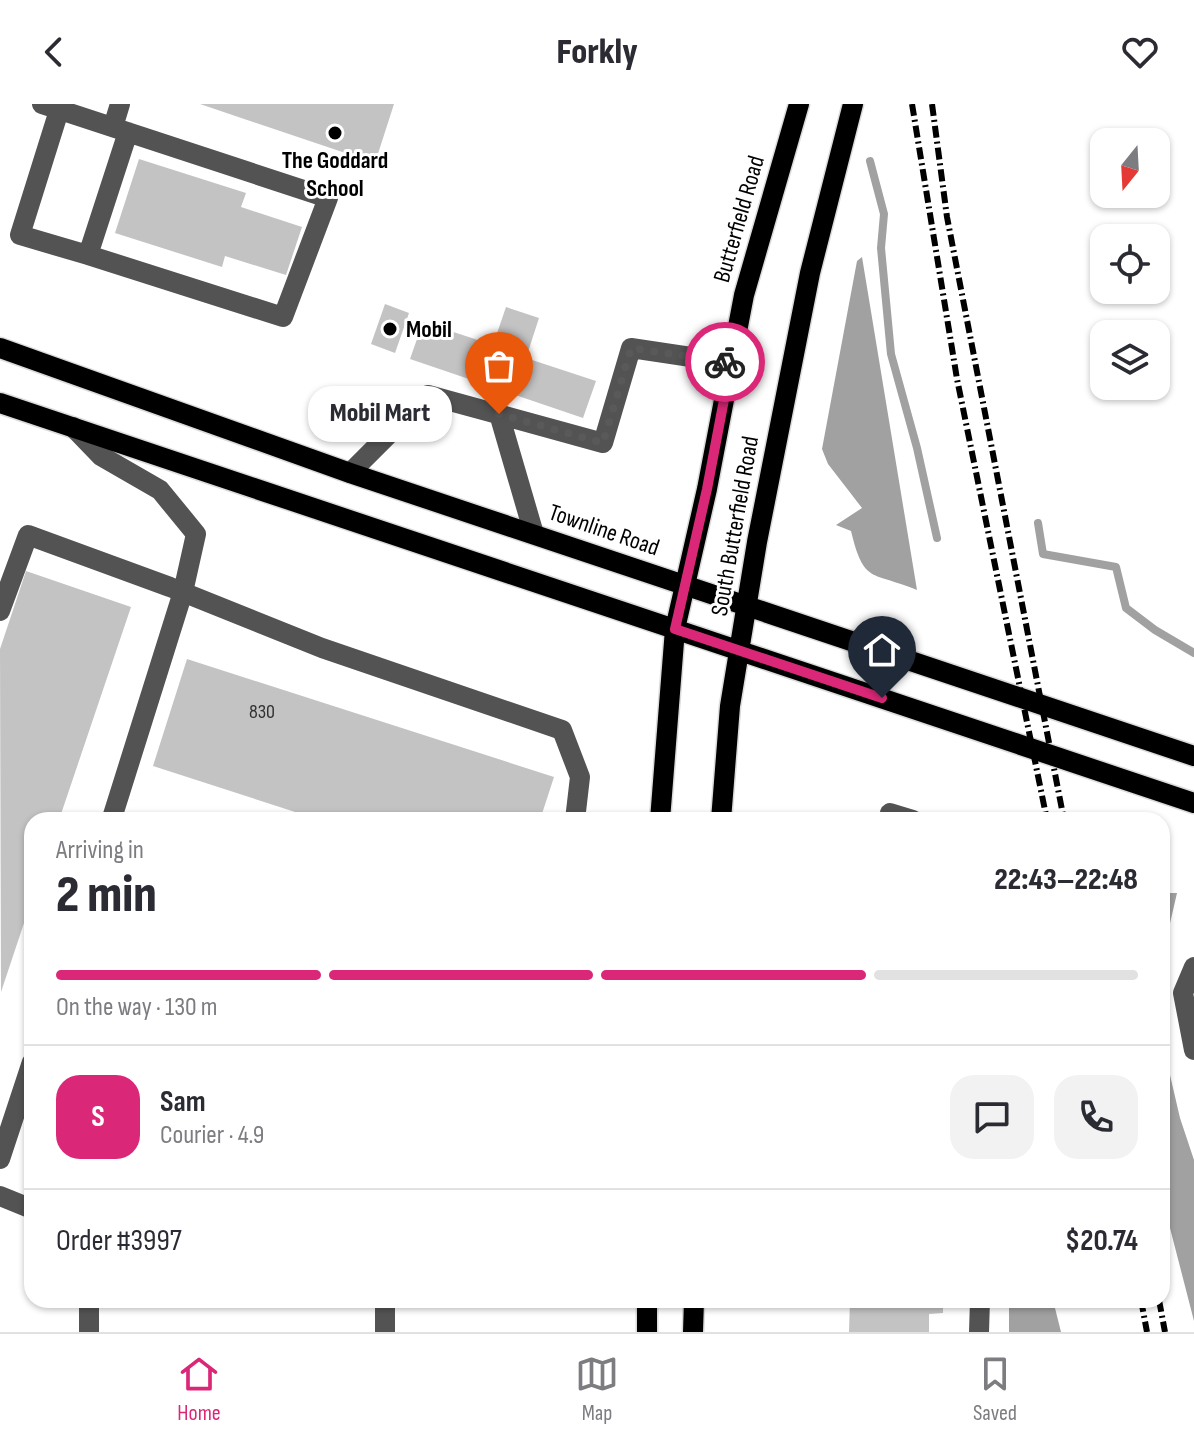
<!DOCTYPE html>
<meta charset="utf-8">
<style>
:root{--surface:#fff;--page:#f2f2f3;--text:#2b2b33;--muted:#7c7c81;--line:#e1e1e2;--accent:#db2777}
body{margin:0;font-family:"Sofia Sans Condensed",sans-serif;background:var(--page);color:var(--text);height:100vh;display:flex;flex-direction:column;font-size:30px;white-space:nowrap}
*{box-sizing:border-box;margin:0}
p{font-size:26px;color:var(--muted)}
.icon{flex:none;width:44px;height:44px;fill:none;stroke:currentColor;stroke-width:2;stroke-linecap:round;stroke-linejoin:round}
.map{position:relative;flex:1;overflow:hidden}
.details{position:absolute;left:24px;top:708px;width:1146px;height:496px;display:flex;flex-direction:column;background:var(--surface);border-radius:24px;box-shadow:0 2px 6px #0004}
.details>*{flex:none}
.needle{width:52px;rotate:198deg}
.tools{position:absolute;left:1090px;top:24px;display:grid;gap:16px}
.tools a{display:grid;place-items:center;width:80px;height:80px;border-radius:16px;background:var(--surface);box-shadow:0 2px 6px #0004;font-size:40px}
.pin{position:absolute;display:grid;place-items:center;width:68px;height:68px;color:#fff;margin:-82px -34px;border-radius:50% 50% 50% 0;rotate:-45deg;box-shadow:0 0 8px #0007}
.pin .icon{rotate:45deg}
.courier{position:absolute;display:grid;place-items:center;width:80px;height:80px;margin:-40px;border:6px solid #db2777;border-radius:50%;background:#fff;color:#222;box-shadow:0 2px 10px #0007}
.bubble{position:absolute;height:56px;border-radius:24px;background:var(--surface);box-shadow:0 2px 6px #0004;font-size:26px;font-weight:800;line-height:56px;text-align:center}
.head em{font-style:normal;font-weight:800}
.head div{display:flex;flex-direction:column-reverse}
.head{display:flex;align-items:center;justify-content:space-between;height:136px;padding:0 32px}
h1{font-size:52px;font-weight:800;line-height:60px}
.bar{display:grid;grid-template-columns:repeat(4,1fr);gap:12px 8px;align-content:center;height:96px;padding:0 32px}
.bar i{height:10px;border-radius:6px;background:var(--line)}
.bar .current{background:var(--accent)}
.bar p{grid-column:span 4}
.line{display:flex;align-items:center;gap:20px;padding:0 32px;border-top:2px solid var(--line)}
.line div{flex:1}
.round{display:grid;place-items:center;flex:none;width:84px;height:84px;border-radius:24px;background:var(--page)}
header{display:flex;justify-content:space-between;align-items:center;height:104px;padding:0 32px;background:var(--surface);font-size:36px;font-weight:800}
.menu{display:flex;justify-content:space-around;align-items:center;height:112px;border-top:2px solid var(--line);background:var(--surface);font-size:22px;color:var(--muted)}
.menu a{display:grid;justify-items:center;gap:4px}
.menu .current{color:var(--accent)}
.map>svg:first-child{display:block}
.water{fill:#a1a1a1}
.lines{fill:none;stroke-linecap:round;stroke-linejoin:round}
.stream{stroke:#a1a1a1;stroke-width:8}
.building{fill:#c3c3c3}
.major-casing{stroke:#dbdbdb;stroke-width:23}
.minor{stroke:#535353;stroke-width:20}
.major{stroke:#000;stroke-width:20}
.rail{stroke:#000;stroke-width:6;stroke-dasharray:12 4 2 4;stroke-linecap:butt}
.done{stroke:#595959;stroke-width:8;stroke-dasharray:0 14.4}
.route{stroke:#db2777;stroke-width:10}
.poi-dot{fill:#000;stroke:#fff;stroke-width:3}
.labels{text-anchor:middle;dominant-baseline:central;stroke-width:6;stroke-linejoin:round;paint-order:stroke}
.number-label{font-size:20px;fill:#313131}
.poi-label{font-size:24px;font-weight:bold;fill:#000;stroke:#fff}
.street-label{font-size:24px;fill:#000;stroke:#fff}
</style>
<header><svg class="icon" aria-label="back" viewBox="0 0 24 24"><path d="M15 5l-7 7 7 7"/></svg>Forkly<svg class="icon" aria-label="heart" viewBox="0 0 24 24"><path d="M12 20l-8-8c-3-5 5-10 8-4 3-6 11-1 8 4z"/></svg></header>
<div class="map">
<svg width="1194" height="1228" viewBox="0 0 1194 1228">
<rect width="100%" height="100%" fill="#fff"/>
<path class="water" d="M862,153L917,486C872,467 864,481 851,427L836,421L862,404L828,360L822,345L857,157Z
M1162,789H1177L1162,854Z
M1162,961L1170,971L1180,1014L1194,1056V1217L1162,1093Z
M1009,1196H1053L1061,1228H1009Z"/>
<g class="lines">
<path class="stream" d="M870,57L884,110L881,144L891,250L917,344L937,434
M1038,419L1043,450L1116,463L1126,504L1155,526L1194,549"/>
</g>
<path class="building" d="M200,0H394L375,59Z
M139,55L246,89L241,103L302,123L286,171L225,152L222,163L115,129Z
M385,200L409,209L395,249L371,240Z
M506,203L539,214L526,254L596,277L583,314L410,255L423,218L493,241Z
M26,467L131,503L59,716H32V795L1,888L0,545Z
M187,555L554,673L540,716H320L153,662Z
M850,1196H943V1209L929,1210V1228H849Z"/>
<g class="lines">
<defs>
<path id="major" d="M0,244L350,369L1194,652
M0,299L1194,699
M660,716L675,525L707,385L744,191L799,0
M721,716L730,602L757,438L810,169L853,0
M647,1228V1196
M693,1228L694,1196"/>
</defs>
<use href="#major" class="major-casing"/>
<path class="minor" d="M42,0L328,94L283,213L88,151
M61,0L20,131L88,151L128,28
M113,23L120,0
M499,310L534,430
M73,323L101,352L160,386L196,430L183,488L112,714
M350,369L428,291L603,339L631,244L731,259
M0,507L28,431L170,483L322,544L562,626L580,673L575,716
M890,709L913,716
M1194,863L1183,889L1194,946
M0,1055L32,958
M0,1092L32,1105
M89,1228V1196
M385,1228V1196
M979,1228L980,1196"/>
<use href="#major" class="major"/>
<path class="rail" d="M912,0L957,275L1047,716
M932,0L947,113L1064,716
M1141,1196L1147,1228
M1159,1196L1165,1228"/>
</g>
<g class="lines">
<path class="done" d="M499,310L603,339L631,244L725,258"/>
<path class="route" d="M725,258L731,259L707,385L675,525L882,594"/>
</g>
<g class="poi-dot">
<circle cx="335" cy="29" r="8"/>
<circle cx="390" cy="225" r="8"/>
</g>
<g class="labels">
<g class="number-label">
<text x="262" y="608">830</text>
</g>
<g class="poi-label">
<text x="335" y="56">The Goddard<tspan x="335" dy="28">School</tspan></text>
<text x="406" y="225" text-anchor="start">Mobil</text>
</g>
<g class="street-label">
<text transform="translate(739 115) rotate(-74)">Butterfield Road</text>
<text transform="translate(735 422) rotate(-80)">South Butterfield Road</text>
<text transform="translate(604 426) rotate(19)">Townline Road</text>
</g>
</g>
</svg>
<div class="tools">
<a><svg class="needle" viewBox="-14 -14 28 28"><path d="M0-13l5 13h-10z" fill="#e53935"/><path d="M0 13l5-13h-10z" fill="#7c7c81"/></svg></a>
<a><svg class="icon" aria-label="locate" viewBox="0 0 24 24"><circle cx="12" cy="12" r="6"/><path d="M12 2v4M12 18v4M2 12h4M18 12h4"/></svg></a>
<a><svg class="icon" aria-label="layers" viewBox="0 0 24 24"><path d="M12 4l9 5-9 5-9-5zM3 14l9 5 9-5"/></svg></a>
</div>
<div class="pin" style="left:499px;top:310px;background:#ea580c"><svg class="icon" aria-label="bag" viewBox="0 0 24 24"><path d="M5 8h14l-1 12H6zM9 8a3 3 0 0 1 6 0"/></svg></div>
<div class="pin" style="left:882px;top:594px;background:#1f2937"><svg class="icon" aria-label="home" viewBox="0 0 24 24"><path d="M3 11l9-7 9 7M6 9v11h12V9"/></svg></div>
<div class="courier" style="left:725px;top:258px"><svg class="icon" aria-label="bike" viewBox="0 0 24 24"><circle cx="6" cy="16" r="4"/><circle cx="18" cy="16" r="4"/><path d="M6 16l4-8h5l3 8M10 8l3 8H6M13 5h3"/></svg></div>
<div class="bubble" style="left:308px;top:282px;width:144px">Mobil Mart</div>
<section class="details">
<div class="head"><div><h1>2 min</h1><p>Arriving in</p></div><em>22:43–22:48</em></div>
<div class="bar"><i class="current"></i><i class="current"></i><i class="current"></i><i></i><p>On the way · 130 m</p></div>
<div class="line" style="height:144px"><b class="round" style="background:var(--accent);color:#fff">S</b><div><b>Sam</b><p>Courier · 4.9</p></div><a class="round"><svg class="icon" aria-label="chat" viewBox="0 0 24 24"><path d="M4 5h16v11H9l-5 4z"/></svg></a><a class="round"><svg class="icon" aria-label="phone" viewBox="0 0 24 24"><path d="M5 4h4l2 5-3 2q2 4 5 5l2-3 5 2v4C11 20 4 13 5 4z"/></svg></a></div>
<div class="line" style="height:104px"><div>Order #3997</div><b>$20.74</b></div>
</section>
</div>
<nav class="menu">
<a class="current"><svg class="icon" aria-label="home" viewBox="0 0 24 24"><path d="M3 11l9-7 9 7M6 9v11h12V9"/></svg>Home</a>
<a><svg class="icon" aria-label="map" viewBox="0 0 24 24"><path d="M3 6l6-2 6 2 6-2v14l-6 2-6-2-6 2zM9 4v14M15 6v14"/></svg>Map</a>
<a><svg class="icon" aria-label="saved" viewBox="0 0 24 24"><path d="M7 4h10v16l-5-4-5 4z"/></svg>Saved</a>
</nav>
